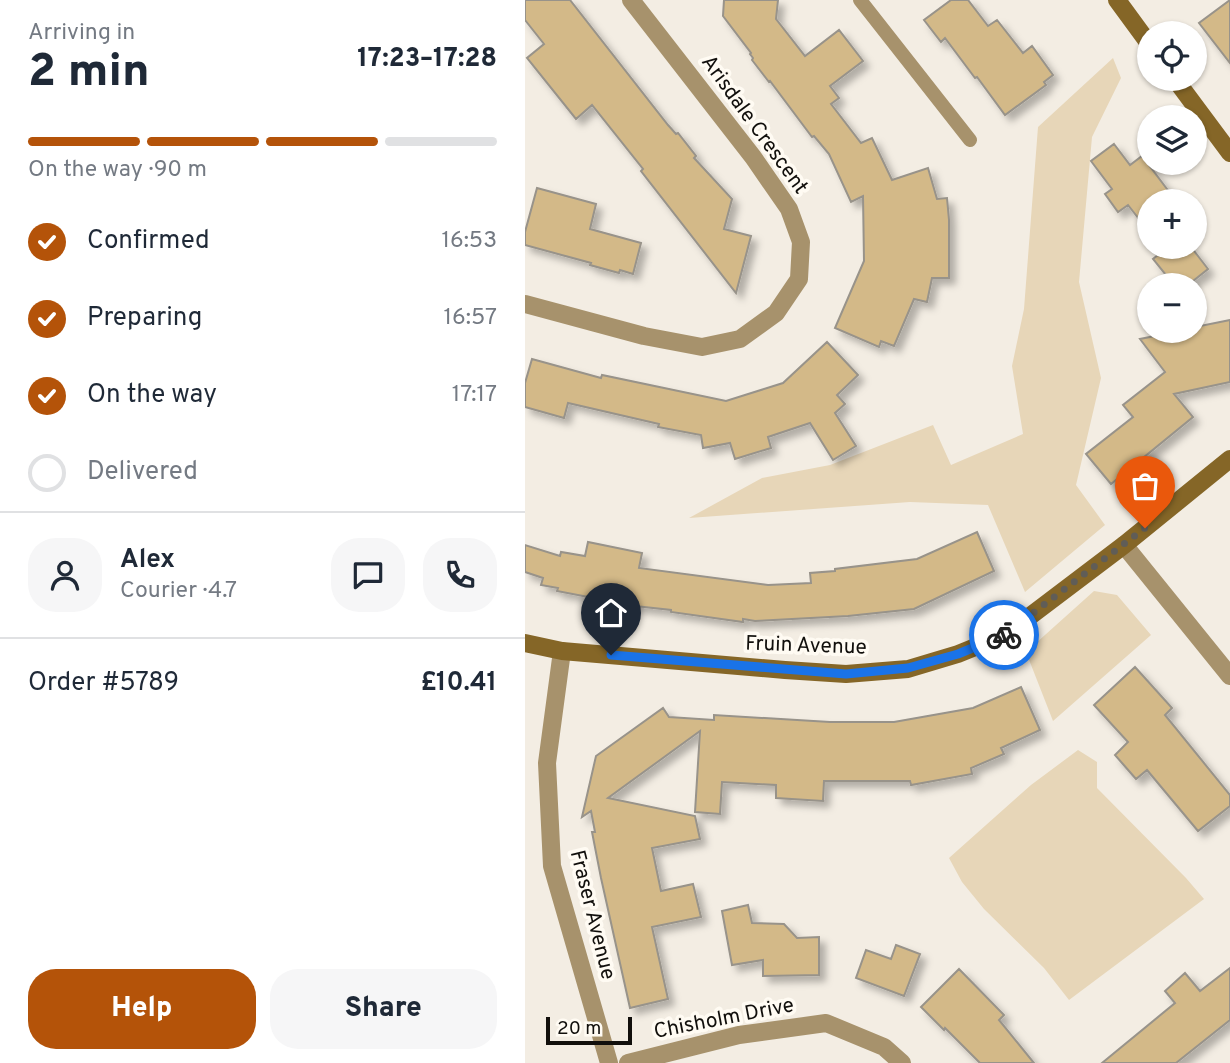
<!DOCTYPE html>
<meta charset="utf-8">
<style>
:root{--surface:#fff;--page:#f6f6f7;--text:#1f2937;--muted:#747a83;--line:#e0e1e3;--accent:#b45309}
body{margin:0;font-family:Overpass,sans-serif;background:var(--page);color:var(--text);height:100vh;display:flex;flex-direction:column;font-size:26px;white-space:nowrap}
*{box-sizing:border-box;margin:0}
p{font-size:23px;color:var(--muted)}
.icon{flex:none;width:38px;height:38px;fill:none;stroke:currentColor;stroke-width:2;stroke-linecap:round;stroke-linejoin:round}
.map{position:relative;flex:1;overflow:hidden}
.drawer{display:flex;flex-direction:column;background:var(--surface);width:525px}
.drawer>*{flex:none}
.tools{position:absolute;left:612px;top:21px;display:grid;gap:14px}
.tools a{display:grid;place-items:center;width:70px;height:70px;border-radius:50%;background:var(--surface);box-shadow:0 2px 5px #0004;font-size:35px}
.scale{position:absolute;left:21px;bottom:18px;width:86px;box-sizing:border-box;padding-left:7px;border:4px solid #110f0c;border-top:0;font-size:19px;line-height:24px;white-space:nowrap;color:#110f0c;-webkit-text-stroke:5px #fffbf3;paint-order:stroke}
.pin{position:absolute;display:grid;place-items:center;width:60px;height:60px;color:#fff;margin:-72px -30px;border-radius:50% 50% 50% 0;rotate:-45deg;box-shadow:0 0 7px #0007}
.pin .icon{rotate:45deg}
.courier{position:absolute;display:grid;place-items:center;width:70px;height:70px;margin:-35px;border:5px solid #1a73e8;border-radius:50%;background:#fff;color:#222;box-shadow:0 2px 9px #0007}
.head em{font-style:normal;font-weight:800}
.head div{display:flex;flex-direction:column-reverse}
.head{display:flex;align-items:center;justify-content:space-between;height:119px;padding:0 28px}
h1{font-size:46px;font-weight:800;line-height:52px}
.bar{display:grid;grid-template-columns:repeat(4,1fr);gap:10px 7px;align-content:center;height:84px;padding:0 28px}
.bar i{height:9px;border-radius:5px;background:var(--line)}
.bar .on{background:var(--accent)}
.bar p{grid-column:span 4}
.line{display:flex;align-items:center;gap:18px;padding:0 28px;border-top:2px solid var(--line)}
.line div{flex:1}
.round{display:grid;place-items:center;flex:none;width:74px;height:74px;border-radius:28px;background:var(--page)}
ol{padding:0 28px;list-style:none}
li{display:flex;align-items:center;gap:21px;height:77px}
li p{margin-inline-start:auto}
li .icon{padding:7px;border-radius:50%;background:var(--accent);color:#fff;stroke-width:4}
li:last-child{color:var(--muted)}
li i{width:38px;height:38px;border:4px solid var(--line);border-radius:50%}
.cta{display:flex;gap:14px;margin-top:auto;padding:14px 28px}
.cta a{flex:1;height:80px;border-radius:28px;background:var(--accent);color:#fff;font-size:28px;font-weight:800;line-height:80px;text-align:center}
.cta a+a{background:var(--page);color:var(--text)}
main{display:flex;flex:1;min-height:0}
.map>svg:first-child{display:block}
.green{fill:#e7d6b8}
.building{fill:#d3b988;stroke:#98938a;stroke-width:2;filter:url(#shadow)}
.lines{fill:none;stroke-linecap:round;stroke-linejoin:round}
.lane{stroke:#a7926c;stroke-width:14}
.street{stroke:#a7926c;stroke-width:18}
.secondary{stroke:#856627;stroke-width:18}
.done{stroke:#605d57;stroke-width:7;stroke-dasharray:0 12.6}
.route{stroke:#1a73e8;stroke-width:9}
.labels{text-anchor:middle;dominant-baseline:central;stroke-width:7;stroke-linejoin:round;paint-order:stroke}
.street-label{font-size:21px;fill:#110f0c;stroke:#fffbf3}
</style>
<main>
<section class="drawer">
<div class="head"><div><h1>2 min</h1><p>Arriving in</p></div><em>17:23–17:28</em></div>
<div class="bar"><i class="on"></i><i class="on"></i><i class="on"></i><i></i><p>On the way · 90 m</p></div>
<ol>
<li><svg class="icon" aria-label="check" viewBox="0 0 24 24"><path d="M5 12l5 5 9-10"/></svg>Confirmed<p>16:53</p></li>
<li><svg class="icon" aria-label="check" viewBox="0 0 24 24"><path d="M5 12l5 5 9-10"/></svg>Preparing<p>16:57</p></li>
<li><svg class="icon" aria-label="check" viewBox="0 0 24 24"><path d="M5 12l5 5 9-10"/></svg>On the way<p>17:17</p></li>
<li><i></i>Delivered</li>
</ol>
<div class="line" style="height:126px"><a class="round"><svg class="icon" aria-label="person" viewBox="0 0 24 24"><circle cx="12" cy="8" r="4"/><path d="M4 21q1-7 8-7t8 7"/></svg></a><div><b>Alex</b><p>Courier · 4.7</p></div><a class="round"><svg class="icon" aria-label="chat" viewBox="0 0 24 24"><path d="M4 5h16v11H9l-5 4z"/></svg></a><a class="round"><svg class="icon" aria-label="phone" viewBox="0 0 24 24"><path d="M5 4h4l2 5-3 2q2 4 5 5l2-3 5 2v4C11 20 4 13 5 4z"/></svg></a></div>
<div class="line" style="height:91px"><div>Order #5789</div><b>£10.41</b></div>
<div class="cta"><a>Help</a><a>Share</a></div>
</section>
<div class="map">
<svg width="705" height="1063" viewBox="0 0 705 1063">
<defs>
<filter id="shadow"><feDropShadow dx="6" dy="6" stdDeviation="3.5" flood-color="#0004"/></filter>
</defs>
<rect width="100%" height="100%" fill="#f3ede3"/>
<path class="green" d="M588,58L596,78L567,137L554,282L576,378L551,485L580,525L500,592L463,505L385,502L164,518L237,478L305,465L408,425L426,465L498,434L487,366L499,309L513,127Z
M569,591L592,595L626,635L528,721L501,652Z
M553,750L572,762V788L661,878L679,899L544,1000L519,968L459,909L437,882L424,858L506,785Z"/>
<path class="building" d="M0,0H45L143,125L151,134L153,133L171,156L169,158L207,199L199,229L226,236L211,293L116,171L118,169L67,105L51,119L2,58L19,44L0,20Z
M199,0H253L251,19L280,56L314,30L338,61L305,86L314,98L306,104L336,143L347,138L367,180L403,168L412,199L422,198L424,220V278H407L402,302L389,299L369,346L356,341L354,347L310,328L339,261L338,196L326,202L304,154L289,136L287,137L245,81L244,82L227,60L228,58L225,54L226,53L198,16Z
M426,0H443L463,26L472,20L498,53L507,46L528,75L519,82L521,85L480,115L452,77L450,78L420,38L416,42L399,20Z
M705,0V63L674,23Z
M589,144L605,165L617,156L651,201H625V233L603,205L593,212L580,194L587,189L566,161Z
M12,188L71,204L65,229L116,243L108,274L95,270L94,273L65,265L66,263L0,245V232Z
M643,247H666L683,269L663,285H649L628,259Z
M705,320V382L649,394L668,417L586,484L561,454L608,417L598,405L640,372L615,339L655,331H670V327Z
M302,342L333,375L312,395L320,404L310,413L331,446L308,460L285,423L243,437L246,448L210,459L205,443L178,448L176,435L133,427L134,424L43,403L39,418L0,407V383L7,359L76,378L77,375L201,401L258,383Z
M452,532L469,571L389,609L323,616L230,621L218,619V622L146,612V610L110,606L32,591L33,588L16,585L18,578L0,572V545L35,556L36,552L60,556L63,542L117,553L114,568L243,585L286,583L285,573L310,571V569L392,559Z
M610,667L647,708L640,715L705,795V806L673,831L622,770L611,779L590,755L603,742L569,705Z
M496,687L515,730L476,748L479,754L446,768L447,774L386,785L385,781H299L298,801L251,798V785L197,782L195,814L170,812L175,731L83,798L170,816L175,839L127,848L136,891L168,884L176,917L127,927L143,999L105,1008L76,878L67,832H70L66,811L57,817L71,756L138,708L144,717L189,720V715L305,722H369L448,708Z
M223,905L227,923L259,924L272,938L294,937V975L238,976V960L207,965L197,911Z
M371,945L395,954L379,996L331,978L341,950L366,959Z
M705,968V1020L651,1063H577L650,1003L640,991L660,973L675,991Z
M434,969L479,1015L474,1020L509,1063H455L420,1028L419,1030L396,1007Z"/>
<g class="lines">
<path class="lane" d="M335,0L445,140"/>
<path class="street" d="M0,304L119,336L177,347L215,339L251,313L274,279L276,242L264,209L228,157L106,0
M599,545L705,676
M37,651L22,763L27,866L84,1063
M103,1063L214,1035L301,1023L359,1047L377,1063"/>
<path class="secondary" d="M592,0L625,45
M650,79L705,153
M0,643L37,651L260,670L321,674L383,669L433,654L480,635L599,545L705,459"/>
</g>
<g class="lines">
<path class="done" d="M479,635L620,528"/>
<path class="route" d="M86,655L321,674L383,668L433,654L479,635"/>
</g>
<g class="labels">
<g class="street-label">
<text transform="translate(229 125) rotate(54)">Arisdale Crescent</text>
<text transform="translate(281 646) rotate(2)">Fruin Avenue</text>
<text transform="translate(67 915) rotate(76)">Fraser Avenue</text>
<text transform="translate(199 1019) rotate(-11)">Chisholm Drive</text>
</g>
</g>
</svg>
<div class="tools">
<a><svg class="icon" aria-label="locate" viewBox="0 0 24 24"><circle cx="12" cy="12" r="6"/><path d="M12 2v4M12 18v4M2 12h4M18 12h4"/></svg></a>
<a><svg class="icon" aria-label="layers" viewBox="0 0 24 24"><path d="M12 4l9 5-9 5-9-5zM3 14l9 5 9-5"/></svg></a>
<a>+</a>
<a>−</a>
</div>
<div class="scale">20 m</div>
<div class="pin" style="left:620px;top:528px;background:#ea580c"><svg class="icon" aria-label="bag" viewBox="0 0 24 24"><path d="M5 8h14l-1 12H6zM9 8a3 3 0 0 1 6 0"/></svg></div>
<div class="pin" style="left:86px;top:655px;background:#1f2937"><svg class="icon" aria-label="home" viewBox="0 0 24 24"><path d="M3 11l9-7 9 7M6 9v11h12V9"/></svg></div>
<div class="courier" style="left:479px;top:635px"><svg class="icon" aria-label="bike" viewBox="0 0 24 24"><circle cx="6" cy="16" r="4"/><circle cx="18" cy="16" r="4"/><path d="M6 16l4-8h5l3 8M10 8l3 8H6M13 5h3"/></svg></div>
</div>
</main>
